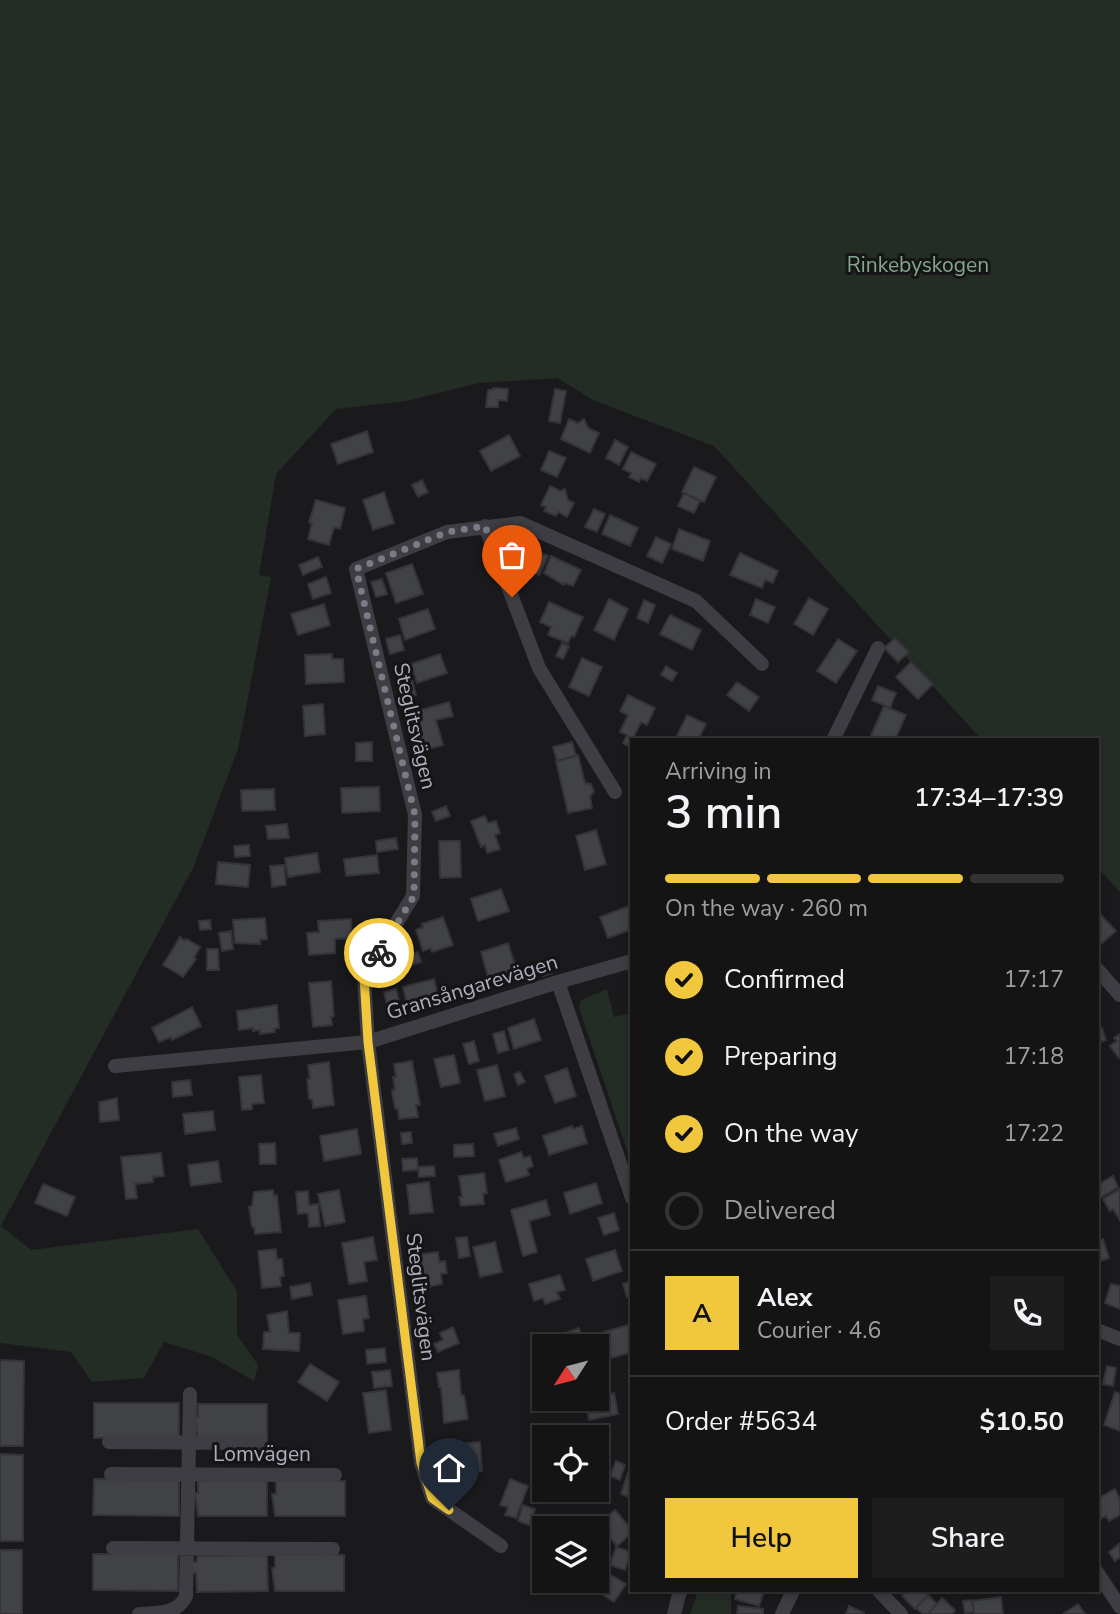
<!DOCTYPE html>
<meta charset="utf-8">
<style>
:root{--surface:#141415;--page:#1d1d1e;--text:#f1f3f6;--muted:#9d9ea0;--line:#333334;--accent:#f1c83d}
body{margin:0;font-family:"Nunito Sans",sans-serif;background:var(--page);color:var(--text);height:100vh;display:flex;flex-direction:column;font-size:26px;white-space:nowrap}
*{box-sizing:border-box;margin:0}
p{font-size:23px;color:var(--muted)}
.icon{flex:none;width:38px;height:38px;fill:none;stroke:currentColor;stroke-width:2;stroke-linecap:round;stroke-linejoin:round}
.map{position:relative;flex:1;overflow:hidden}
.side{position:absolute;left:630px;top:738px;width:469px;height:854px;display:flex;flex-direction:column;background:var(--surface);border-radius:0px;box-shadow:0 4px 10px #0003,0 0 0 2px var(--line)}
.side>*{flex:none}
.needle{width:46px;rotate:234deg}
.controls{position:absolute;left:532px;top:1334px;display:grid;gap:14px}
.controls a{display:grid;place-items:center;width:77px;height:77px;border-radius:0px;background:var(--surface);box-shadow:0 4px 10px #0003,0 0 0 2px var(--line);font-size:35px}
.pin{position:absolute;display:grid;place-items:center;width:60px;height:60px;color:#fff;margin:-72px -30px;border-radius:50% 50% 50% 0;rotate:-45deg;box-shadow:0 0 7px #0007}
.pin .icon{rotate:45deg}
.courier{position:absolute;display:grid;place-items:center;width:70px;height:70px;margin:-35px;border:5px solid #f1c83d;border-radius:50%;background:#fff;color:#222;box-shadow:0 2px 9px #0007}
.overview em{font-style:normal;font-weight:600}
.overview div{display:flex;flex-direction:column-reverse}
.overview{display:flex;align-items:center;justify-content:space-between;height:119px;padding:0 35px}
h1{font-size:46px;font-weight:600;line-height:52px}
.bar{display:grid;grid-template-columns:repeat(4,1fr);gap:10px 7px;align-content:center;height:84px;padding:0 35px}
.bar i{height:9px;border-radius:5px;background:var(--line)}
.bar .current{background:var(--accent)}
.bar p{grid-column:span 4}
.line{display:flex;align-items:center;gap:18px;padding:0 35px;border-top:2px solid var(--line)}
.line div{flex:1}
.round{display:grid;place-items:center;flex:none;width:74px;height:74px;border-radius:0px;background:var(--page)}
ol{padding:0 35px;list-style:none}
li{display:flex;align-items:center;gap:21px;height:77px}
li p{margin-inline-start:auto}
li .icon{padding:7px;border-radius:50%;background:var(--accent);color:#111;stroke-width:4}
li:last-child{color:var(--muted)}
li i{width:38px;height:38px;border:4px solid var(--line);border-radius:50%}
.button{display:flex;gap:14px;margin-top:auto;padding:14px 35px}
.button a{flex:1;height:80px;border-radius:0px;background:var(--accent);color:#111;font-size:28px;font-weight:600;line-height:80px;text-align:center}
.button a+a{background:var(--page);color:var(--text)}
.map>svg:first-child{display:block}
.green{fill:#242c26}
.building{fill:#414246;stroke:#343438;stroke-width:2}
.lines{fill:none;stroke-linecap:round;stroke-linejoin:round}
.street{stroke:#3d3d43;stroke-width:14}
.done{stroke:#7a7b84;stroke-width:7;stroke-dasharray:0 12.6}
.route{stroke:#f1c83d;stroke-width:9}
.labels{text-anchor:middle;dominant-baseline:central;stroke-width:6;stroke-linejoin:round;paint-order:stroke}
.park-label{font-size:21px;fill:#84a68a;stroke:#151517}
.street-label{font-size:21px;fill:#adafbc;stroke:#151517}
</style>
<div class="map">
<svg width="1120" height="1614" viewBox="0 0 1120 1614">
<rect width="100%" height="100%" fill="#1a1a1c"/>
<path class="green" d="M0,0H1120V892L1097,867V740H982L714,446L595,401L557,378L479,383L406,401L336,409L276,474L259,575L271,577L238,749L194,866L1,1226L31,1250L198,1229L237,1291V1335L258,1365L254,1381L212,1357L164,1342L144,1378L92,1382L71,1352L0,1343Z
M607,989L614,1017L632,1013V1165L579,1008L581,1000Z
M698,1591H731V1614H690Z"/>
<path class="building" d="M493,388L508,389L507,401L498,400V407H486L488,390H492Z
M555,389L566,391L560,423L549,421Z
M569,419L578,423L584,419L588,428L599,433L590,453L561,439Z
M367,431L373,452L338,464L331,444Z
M509,435L520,456L491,471L480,451Z
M615,440L628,447L619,465L606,458Z
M549,451L566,458L557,477L541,470Z
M631,452L656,464L647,481L641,478L639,482L629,477L631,473L623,469Z
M694,467L716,477L704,502L682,492Z
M422,480L428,492L418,497L412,485Z
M550,486L560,491L565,489L568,500L574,503L567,517L558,512L556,516L544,511L546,507L541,505Z
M384,492L394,523L373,530L363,500Z
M684,493L700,501L694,513L678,506Z
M316,500L345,508L340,529L334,527L329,545L308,539L312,523L309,522Z
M594,509L605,514L597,532L585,527Z
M610,515L638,528L630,546L602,534Z
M679,529L710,541L703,561L672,549Z
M656,537L671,544L662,563L647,556Z
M536,551L548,556L539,575L528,570Z
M740,553L778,571L773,583L765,580L762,588L730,575Z
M551,556L581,570L573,586L565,583L564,585L544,573Z
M318,557L322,567L303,575L299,565Z
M412,564L423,594L396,603L386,573Z
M326,577L331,593L313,599L308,584Z
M382,579L387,594L376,597L371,582Z
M809,598L828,609L813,635L794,624Z
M609,599L628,609L614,640L594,630Z
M756,599L775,607L768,623L750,615Z
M644,600L655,605L648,623L637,618Z
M549,602L583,617L574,637L571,636L568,643L548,635L551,627L540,622Z
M324,604L330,625L298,635L291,614Z
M428,609L435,629L405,640L399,619Z
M670,615L701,630L692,650L660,634Z
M400,635L404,650L390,654L386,639Z
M895,638L909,652L898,662L884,648Z
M838,639L857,651L836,683L817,671Z
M562,643L569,646L563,659L556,656Z
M332,654V659H343L344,682L306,684L305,655Z
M440,654L447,673L417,683L411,664Z
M582,658L602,667L589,696L569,687Z
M911,662L933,684L918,699L896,677Z
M666,666L677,673L672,681L661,675Z
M412,679L416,695L402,699L398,683Z
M737,682L759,697L749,711L727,695Z
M878,686L896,693L890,708L872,700Z
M628,695L655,708L647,725L641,722L634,736L641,740H632V748L623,743L627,735L620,732L628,715L620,711Z
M449,702L453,716L436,720L443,745L421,751L410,713Z
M323,704L325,734L305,736L303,706Z
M884,706L906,715L895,740H869Z
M687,715L706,724L698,740H675Z
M372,742V761H356V743Z
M572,742L576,756L557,761L553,747Z
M578,755L585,783L591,784L594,792L590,796L592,808L568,813L556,761Z
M379,787L380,811L342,813L341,788Z
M274,789L275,810L242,811L241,790Z
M446,806L450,816L436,821L432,812Z
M485,816L488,823L496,821L500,833L495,835L500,849L487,853L485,845L481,847L471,821Z
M287,824L289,838L268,839L266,826Z
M596,830L606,864L585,870L576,836Z
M396,838L398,849L377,852L376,841Z
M439,841H460L461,877L440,878Z
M249,845L250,856L235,857L234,846Z
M317,853L320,872L288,877L285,858Z
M377,855L379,873L346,876L344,859Z
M218,862L250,865L248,887L216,884Z
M284,865L286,885L272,887L270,866Z
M501,889L509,911L478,921L471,899Z
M632,905V929L608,938L600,917Z
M1097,911L1116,931L1100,945L1097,942Z
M443,917L453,945L432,952L431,948L423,951L416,930L423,927L422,924Z
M265,918L267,939L260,940V944L235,943L233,920Z
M351,919L352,938L335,939V953L309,955L307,933L319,932L318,921Z
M210,920L211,929L200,930L199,921Z
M231,931L233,949L222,951L219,933Z
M180,937L185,941L186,939L200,947L194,958L196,959L183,977L163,965Z
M508,943L516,968L488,977L481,952Z
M207,949H218L219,970H207Z
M418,952L421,962L402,968L399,959Z
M548,959L552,973L543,976L538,962Z
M434,979L439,1000L408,1008L403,987Z
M331,981L334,1016L331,1017L332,1025L313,1027L309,983Z
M396,989L401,1009L389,1012L384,992Z
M277,1005L279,1028L274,1029L275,1032L260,1034V1030L253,1031V1028L239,1030L237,1011Z
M192,1007L201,1026L172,1040L171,1037L159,1042L152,1028Z
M534,1019L541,1040L514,1049L508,1028Z
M1102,1028L1106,1040L1097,1043V1030Z
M504,1031L509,1050L498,1053L493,1034Z
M1120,1034V1057L1119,1058L1110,1046L1117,1041L1114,1038Z
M474,1041L479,1061L469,1064L463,1044Z
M454,1055L460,1083L441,1087L434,1059Z
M412,1061L420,1105H416L418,1117L399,1119L398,1109H395L392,1090H395L393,1077H396L394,1064Z
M329,1062L334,1105L313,1108L312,1099H309L307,1079H310L308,1065Z
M497,1065L505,1096L485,1101L477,1070Z
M567,1068L576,1096L555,1103L545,1076Z
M520,1072L525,1082L518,1085L514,1074Z
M261,1075L264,1103L252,1104V1109L242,1110L239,1077Z
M190,1080L192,1095L173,1097L172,1082Z
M117,1098L119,1120L100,1122L99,1102Z
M213,1111L215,1130L185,1134L183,1114Z
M572,1126L573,1129L582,1126L587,1143L549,1155L543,1136Z
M516,1128L519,1139L498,1146L494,1134Z
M357,1129L361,1154L324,1161L320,1136Z
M411,1132L412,1143L402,1144L401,1133Z
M275,1143L276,1164H260L259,1144Z
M473,1144L474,1156L454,1157V1145Z
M521,1152L524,1158L530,1156L533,1166L527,1169L529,1175L506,1182L499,1160Z
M161,1153L164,1176L153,1177V1182L135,1184L137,1198L126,1199L121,1157Z
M417,1158L418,1170L403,1171L402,1159Z
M218,1161L221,1182L191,1186L188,1165Z
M434,1166L435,1176L419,1177L418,1167Z
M484,1173L487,1193L483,1194L484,1204L461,1206L459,1197H462L459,1176Z
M1113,1176L1118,1187L1100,1198L1097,1185Z
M429,1182L433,1212L410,1214L407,1185Z
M596,1183L602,1203L570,1214L564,1193Z
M43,1184L75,1197L67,1216L35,1203Z
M1120,1189V1220L1113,1209L1110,1211L1103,1199Z
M273,1190L274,1196L277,1195L281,1232L255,1234L254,1227H252L249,1207L252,1206L254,1192Z
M339,1190L345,1222L325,1226L318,1194Z
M308,1191L309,1205L318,1204L320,1226L309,1227L308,1213L298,1214L296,1192Z
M546,1200L550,1215L529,1221L537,1252L523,1256L511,1210Z
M614,1213L619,1230L604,1235L598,1218Z
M373,1237L377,1260L364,1262L367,1281L349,1284L342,1243Z
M467,1237L470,1256L459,1258L456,1238Z
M1103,1239L1109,1258L1097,1262V1241Z
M495,1242L502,1272L480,1277L473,1247Z
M276,1249L277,1259H282L284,1276H280L281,1286L262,1288L258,1251Z
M615,1250L622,1271L593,1281L586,1259Z
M438,1252L439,1262L445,1261L447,1273L441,1274L442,1284L422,1288L416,1255Z
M560,1275L565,1290L557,1292L560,1299L545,1304L543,1298L534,1301L529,1284Z
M632,1281V1296L627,1297L623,1284Z
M310,1283L312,1295L292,1299L290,1287Z
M1111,1284L1120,1286V1309L1105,1303Z
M366,1296L369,1318L363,1319L364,1331L343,1334L338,1300Z
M287,1311L289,1333H300L299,1351L263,1349L264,1332H270L267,1315Z
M628,1325L632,1337V1352L611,1358L604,1332Z
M453,1327L459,1343L438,1352L434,1344L443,1340L440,1333Z
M579,1328L583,1340L578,1342L579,1346H557L554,1337Z
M385,1348L386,1362L367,1364L366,1350Z
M0,1360L24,1361L23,1446H0Z
M310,1364L339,1382L327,1401L298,1382Z
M1107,1366L1116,1368L1113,1386L1103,1384Z
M390,1370L392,1386L374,1388L372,1372Z
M459,1370L461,1395H464L468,1419L444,1423L441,1387H439L437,1373Z
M386,1390L391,1430L369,1433L363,1393Z
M1115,1392L1120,1394V1431L1104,1425Z
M614,1393L618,1414L589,1420L585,1399Z
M94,1403H179V1438H94Z
M198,1404H267V1439H198L195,1417H198Z
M480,1442L482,1471L459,1472L457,1444Z
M0,1454L23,1455V1541H0Z
M616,1461L625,1465L620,1480L610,1476Z
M628,1473L632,1475V1498L621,1494Z
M94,1479L179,1480V1516L93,1515Z
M510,1479L528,1486L516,1518L505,1515L508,1507L500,1505Z
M198,1481H267V1516H198L195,1493H198Z
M276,1481H345V1516H275L272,1494H276Z
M1115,1489L1120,1499V1515L1109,1521L1106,1516L1097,1521V1499Z
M523,1505L535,1509L529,1525L518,1521Z
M615,1510L632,1530V1533L617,1546L598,1524Z
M551,1515L569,1524L567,1528H544V1542L538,1539Z
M594,1518L601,1531L597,1533V1528H590L587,1522Z
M1120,1543V1557L1115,1561L1109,1552Z
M616,1547L631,1552L625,1570L610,1565Z
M0,1550H22V1614H0Z
M93,1554H178V1591L93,1590Z
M267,1555L268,1591L197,1592L196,1573H192V1562H197V1556Z
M275,1555H344V1591H275L272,1568H275Z
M603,1570L626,1584L614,1602L592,1588Z
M737,1591H764L759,1606L735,1599Z
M907,1591H932L915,1609L902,1596Z
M928,1595L937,1604L928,1614H923L916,1608Z
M1001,1597L1003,1614H974L972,1601Z
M942,1598L955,1610L952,1614H928Z
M972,1600L974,1612L965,1613L963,1601Z
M1078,1604L1085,1614H1063Z
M738,1606L763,1609V1614H737Z
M849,1606L864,1613V1614H846Z"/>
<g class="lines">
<path class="street" d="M485,526L539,668L615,792
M833,740L878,648
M1097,969L1120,995
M558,982L632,1198
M115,1066L368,1042L558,982L632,961
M1097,1330L1120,1339
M109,1442L261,1443
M111,1474L335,1475
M501,1546L432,1498L421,1463L368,1042L364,976L413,896L415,815L356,569L447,532L520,523L696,601L762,664
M113,1548L333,1549
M1097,1572L1120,1607
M879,1591L901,1614
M139,1614C158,1613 178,1614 186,1596L190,1394
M674,1614L680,1591
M782,1614L793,1591"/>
</g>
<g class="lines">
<path class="done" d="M379,953L414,896L415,815L356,569L447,532L485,526L512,597"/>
<path class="route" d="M379,953L364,976L368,1042L421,1463L432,1498L449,1510"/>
</g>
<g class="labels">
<g class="park-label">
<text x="918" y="265">Rinkebyskogen</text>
</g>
<g class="street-label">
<text transform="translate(415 726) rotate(77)">Steglitsvägen</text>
<text transform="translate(472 987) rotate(-17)">Gransångarevägen</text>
<text transform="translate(421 1297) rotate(83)">Steglitsvägen</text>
<text x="262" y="1454">Lomvägen</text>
</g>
</g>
</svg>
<div class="controls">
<a><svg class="needle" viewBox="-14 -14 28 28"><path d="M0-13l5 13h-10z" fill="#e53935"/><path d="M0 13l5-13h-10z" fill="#9d9ea0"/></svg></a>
<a><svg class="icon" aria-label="locate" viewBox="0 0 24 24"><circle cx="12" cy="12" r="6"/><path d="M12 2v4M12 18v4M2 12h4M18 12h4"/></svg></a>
<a><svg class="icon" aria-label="layers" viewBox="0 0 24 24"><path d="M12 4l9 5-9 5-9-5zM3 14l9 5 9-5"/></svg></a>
</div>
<div class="pin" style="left:512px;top:597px;background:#ea580c"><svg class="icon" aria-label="bag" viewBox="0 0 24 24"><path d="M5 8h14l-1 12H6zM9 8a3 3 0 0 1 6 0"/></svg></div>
<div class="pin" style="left:449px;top:1510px;background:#1f2937"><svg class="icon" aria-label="home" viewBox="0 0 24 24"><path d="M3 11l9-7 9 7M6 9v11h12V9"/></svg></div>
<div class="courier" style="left:379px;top:953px"><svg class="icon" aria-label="bike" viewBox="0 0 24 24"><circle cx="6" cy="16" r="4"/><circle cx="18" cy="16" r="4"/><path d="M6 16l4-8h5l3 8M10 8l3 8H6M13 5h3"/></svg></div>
<section class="side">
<div class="overview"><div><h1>3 min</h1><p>Arriving in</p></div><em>17:34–17:39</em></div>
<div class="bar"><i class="current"></i><i class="current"></i><i class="current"></i><i></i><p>On the way · 260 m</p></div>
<ol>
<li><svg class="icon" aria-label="check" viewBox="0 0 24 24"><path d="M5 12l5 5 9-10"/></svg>Confirmed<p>17:17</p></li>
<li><svg class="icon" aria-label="check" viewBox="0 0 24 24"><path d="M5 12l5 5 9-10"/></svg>Preparing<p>17:18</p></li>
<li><svg class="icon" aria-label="check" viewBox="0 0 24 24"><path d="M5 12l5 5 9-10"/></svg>On the way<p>17:22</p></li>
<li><i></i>Delivered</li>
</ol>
<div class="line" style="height:126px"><b class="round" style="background:var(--accent);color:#111">A</b><div><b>Alex</b><p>Courier · 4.6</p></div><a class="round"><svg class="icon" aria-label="phone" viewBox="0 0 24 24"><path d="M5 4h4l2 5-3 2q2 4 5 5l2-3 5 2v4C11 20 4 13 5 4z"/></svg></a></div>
<div class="line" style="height:91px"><div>Order #5634</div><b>$10.50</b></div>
<div class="button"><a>Help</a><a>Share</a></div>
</section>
</div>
